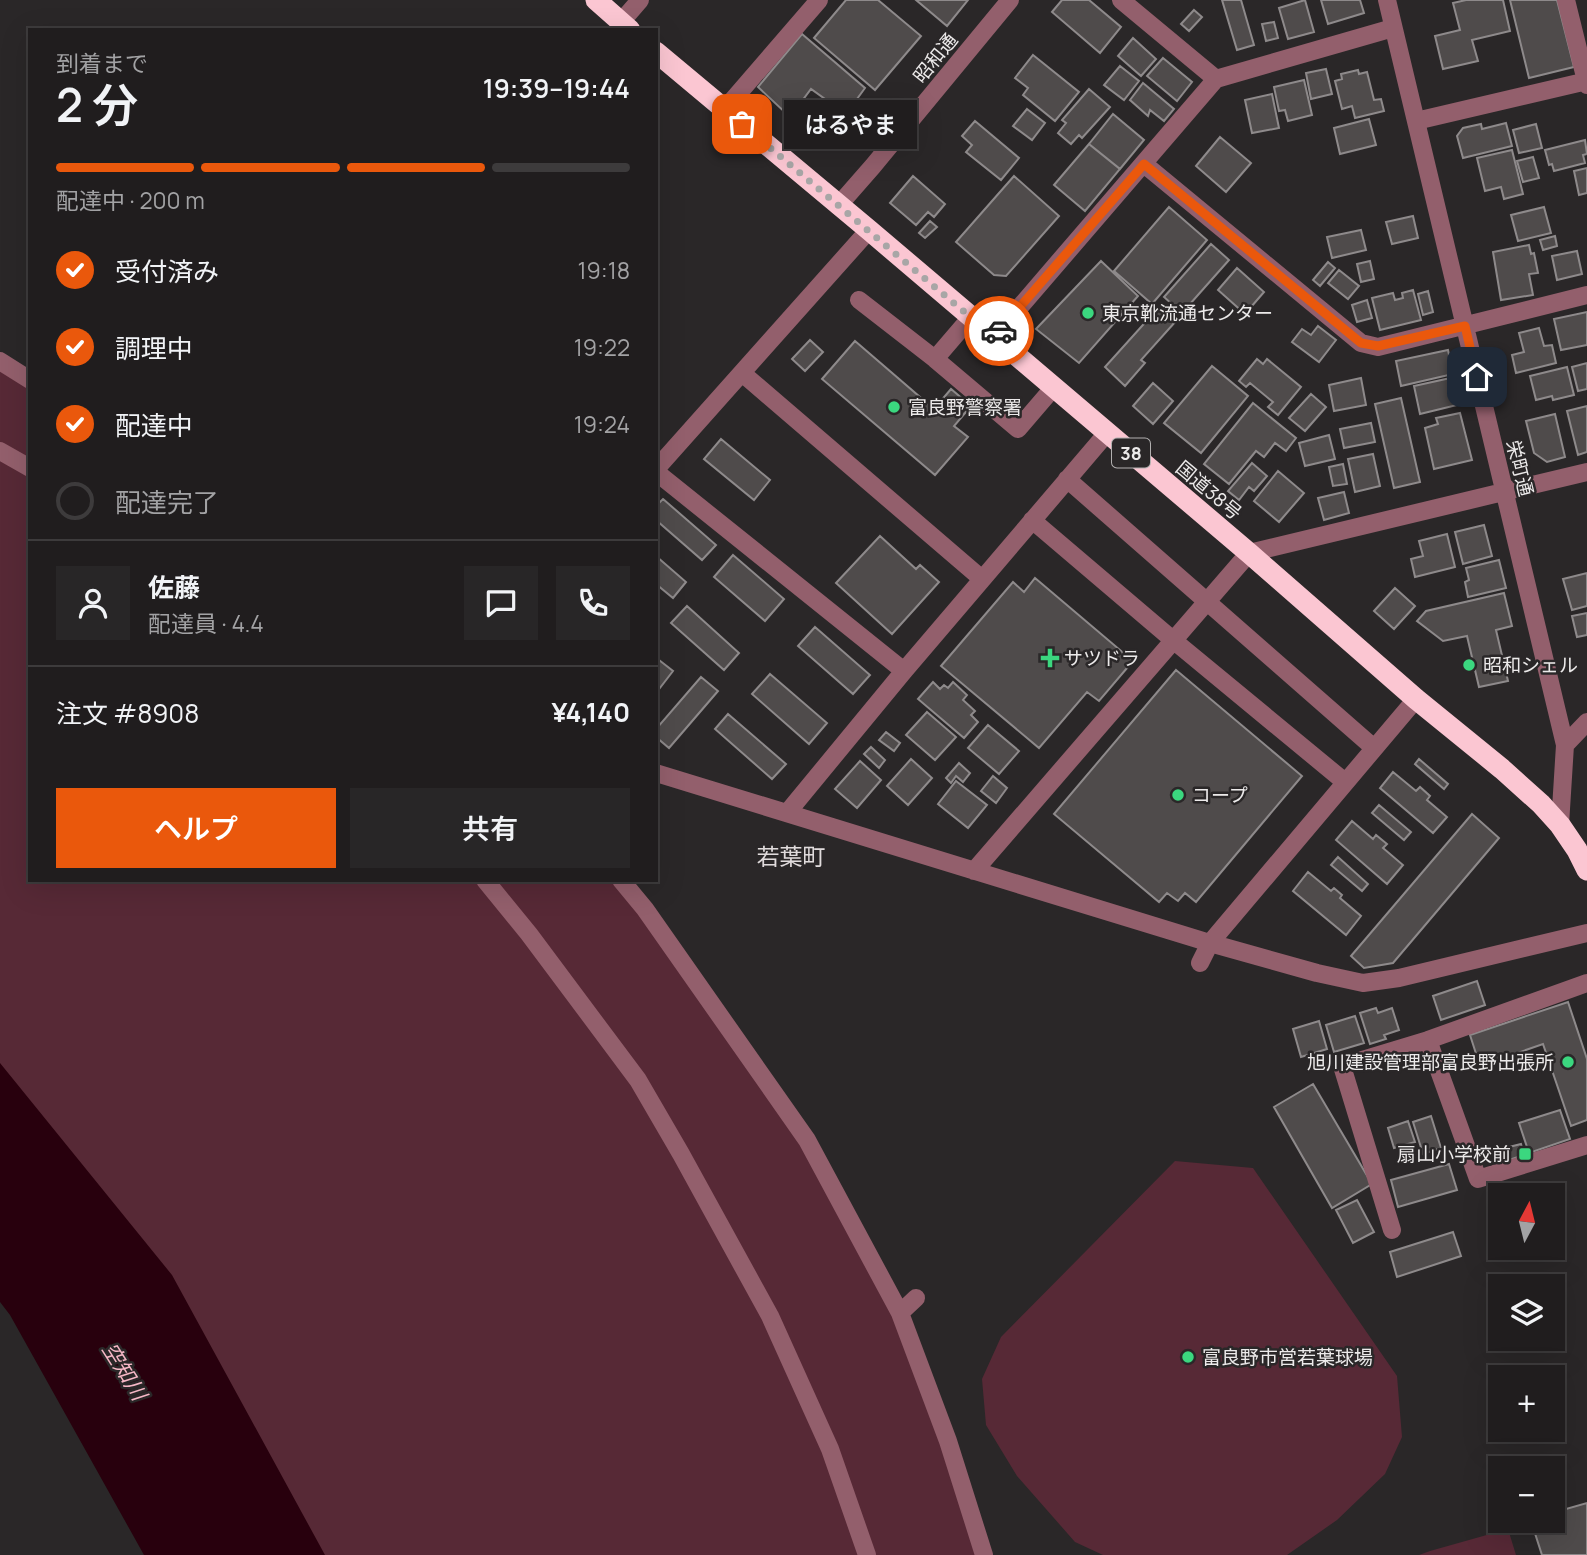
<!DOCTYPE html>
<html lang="ja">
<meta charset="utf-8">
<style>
:root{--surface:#201d1e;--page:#282627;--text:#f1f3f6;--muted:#a2a2a4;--line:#3d3b3c;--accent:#ea580c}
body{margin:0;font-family:Manrope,"Noto Sans JP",sans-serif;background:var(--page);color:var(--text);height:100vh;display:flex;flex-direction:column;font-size:26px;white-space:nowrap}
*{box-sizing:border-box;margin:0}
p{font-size:23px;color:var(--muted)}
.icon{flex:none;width:38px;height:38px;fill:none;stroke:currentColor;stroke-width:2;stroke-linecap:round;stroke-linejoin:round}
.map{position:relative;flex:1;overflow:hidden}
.drawer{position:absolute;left:28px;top:28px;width:630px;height:854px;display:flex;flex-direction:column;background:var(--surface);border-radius:0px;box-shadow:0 7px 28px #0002,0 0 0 2px var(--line)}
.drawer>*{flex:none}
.needle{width:46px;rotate:7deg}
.buttons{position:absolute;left:1488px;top:1183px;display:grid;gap:14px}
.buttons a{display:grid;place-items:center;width:77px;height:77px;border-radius:0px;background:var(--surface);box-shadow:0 7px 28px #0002,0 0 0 2px var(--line);font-size:35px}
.pin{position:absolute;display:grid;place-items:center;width:60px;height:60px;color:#fff;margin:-30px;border-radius:14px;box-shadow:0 4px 10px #0006}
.courier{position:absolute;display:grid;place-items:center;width:70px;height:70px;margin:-35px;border:5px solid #ea580c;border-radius:50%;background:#fff;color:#222;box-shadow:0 2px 9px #0007}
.bubble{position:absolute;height:49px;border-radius:0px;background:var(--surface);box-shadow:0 7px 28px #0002,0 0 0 2px var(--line);font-size:23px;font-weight:600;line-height:49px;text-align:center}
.overview em{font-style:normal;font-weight:600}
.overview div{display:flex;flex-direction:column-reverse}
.overview{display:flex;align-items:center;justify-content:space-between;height:119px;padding:0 28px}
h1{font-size:46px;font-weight:600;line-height:52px}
.bar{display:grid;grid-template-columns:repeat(4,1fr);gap:10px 7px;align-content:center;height:84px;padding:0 28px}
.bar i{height:9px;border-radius:5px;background:var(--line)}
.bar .on{background:var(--accent)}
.bar p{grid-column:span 4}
.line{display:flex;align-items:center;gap:18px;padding:0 28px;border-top:2px solid var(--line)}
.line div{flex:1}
.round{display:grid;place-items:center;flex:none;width:74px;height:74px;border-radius:0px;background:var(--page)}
ol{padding:0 28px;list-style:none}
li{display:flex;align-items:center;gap:21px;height:77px}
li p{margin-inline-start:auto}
li .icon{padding:7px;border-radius:50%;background:var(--accent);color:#fff;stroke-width:4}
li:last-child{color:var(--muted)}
li i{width:38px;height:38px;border:4px solid var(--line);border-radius:50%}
.primary-button{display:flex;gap:14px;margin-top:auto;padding:14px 28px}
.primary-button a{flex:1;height:80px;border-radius:0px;background:var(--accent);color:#fff;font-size:28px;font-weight:600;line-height:80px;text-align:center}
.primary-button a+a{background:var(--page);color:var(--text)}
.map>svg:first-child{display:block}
.green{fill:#572936}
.water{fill:#28000d}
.building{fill:#4f4b4b;stroke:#8e8a8b;stroke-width:2}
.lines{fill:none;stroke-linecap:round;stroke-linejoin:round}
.minor{stroke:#935f6c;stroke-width:18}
.highway{stroke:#fbc6d2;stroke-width:21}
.done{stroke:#a8a6a6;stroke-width:7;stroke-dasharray:0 12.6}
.route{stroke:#ea580c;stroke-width:9}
.poi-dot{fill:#3bd77f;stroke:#2a2728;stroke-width:2.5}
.labels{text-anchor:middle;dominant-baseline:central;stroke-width:5;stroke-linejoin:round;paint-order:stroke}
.shield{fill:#2a2728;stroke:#b2b0b0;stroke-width:2}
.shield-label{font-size:18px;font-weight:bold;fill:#eceaea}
.street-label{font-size:19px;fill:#eceaea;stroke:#2a2728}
.poi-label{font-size:19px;fill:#eceaea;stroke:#2a2728;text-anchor:start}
.water-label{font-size:21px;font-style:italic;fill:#f6b7c6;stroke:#2a2728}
.quarter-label{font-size:23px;fill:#e0dbdc;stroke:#2a2728}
</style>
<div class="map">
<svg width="1587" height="1555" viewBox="0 0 1587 1555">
<rect width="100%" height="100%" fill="#2a2728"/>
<path class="green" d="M0,361L30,380V880H621L807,1140L900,1313L984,1555H313L0,1083Z
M1175,1161L1253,1168L1397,1376L1402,1437L1385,1474L1337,1520L1287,1555H1103L1075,1542L1017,1476L986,1425L982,1379L1001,1337Z
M1508,1529L1516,1555H1419L1430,1551Z"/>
<path class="water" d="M0,1063L172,1275L325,1555H144L10,1315L0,1302Z"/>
<path class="building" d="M846,0H878L921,36L875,90L814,38Z
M916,0H968L947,26Z
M1062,0H1089L1121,27L1100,53L1052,12Z
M1222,0H1241L1254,45L1237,50Z
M1305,0L1314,32L1288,39L1279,8Z
M1321,0H1360L1364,13L1328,24Z
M1466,0H1503L1510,31L1472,40L1478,61L1443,69L1435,36L1460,30L1453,3Z
M1510,0H1557L1574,67L1529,78Z
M1194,10L1202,17L1189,31L1181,24Z
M1274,22L1278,38L1266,41L1262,24Z
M802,34L865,88L846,114L811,89L790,117L758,87Z
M1133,38L1156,59L1141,76L1118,56Z
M1033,55L1079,92L1055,121L1023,95L1028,88L1015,78Z
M1163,58L1192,82L1177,101L1147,76Z
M1120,66L1139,81L1124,100L1104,85Z
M1326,69L1332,94L1311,99L1306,73Z
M1358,70L1359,74L1367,72L1374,100L1381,99L1384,111L1355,118L1352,106L1342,109L1335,81L1342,79L1341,74Z
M1304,80L1312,115L1288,121L1285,110L1279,111L1274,87Z
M1143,83L1174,109L1164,121L1150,110L1148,116L1130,100Z
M1089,89L1110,107L1082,138L1079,135L1071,144L1058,133L1066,123L1062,120Z
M1272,94L1279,128L1252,133L1245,100Z
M1027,109L1045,123L1032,140L1013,126Z
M1113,114L1144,140L1120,169L1089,144Z
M1369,119L1376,145L1340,154L1334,128Z
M975,121L1019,158L1001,180L966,152L972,145L962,136Z
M1506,123L1512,146L1463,158L1457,136L1463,128L1481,124L1482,129Z
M1536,124L1542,148L1519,153L1513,130Z
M1220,137L1251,163L1226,192L1196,166Z
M1585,140L1587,154L1583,155L1585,163L1554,171L1552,164L1549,165L1545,150Z
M1089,144L1120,169L1085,211L1054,185Z
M1512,150L1523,194L1504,199L1501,187L1485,191L1477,158Z
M1533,157L1539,178L1523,182L1517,161Z
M1587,168V193L1579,195L1574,171Z
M913,176L945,204L934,217L928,212L916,225L890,203Z
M1014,176L1059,216L1006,276L994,275L956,242Z
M1169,207L1207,240L1152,304L1114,271Z
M1544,207L1551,233L1518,241L1511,215Z
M1413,216L1418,238L1392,244L1386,222Z
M930,221L937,227L925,238L919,233Z
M1361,230L1366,250L1332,258L1327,237Z
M1555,236L1557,246L1543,250L1540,240Z
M1211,244L1229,260L1182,313L1164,297Z
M1529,245L1531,254L1534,253L1538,273L1529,274L1533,295L1501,300L1493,252Z
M1577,251L1582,274L1557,280L1552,256Z
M1101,261L1138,296L1079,363L1036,329Z
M1370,261L1374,279L1361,282L1357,264Z
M1328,262L1335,268L1320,286L1313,280Z
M1237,268L1264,292L1245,314L1218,290Z
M1339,270L1359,286L1348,299L1328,283Z
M1413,290L1421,320L1380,330L1372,298L1393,293L1395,300L1403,298L1402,293Z
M1428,291L1433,312L1423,315L1418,294Z
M1367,300L1372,318L1357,322L1352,305Z
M1160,306L1176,321L1141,360L1145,363L1125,386L1105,367Z
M1587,312V345L1561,350L1554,319Z
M1318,326L1336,340L1319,362L1292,342L1302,329L1311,335Z
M1539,328L1544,346L1552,345L1556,363L1516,373L1512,355L1524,352L1519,333Z
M810,340L823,352L805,371L792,359Z
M855,341L934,409L951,389L971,406L954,426L968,437L935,475L822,379Z
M1448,350L1453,374L1401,386L1396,361Z
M1257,359L1263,364L1267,359L1301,387L1278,415L1268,407L1273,402L1250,383L1246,387L1239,381Z
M1587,363V389L1578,391L1572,367Z
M1212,366L1248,396L1201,453L1164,423Z
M1567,367L1574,395L1553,400L1552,396L1536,400L1530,376Z
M1455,377L1461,404L1420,414L1414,386Z
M1361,378L1366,405L1334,411L1329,385Z
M1153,383L1173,401L1153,424L1133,406Z
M1311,394L1326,407L1305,431L1289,418Z
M1401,398L1420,482L1394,488L1375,404Z
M1253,403L1296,438L1286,451L1275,443L1264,457L1256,451L1229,484L1204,464Z
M1587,406V452L1578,455L1567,411Z
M1460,413L1472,460L1434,469L1425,428L1438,424L1436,418Z
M1555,414L1565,457L1547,462L1534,453L1526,421Z
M1371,423L1375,442L1344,448L1340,429Z
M1329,435L1335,459L1305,466L1299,443Z
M721,439L770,480L754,500L704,459Z
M1373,454L1380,486L1355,492L1348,459Z
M1252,463L1267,476L1254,491L1249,487L1239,500L1228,491Z
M1343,464L1347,484L1333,486L1329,467Z
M1278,471L1304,493L1279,522L1254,501Z
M1344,492L1349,513L1324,520L1318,498Z
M663,499L716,545L702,560L656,520V506Z
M1484,525L1492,556L1463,564L1455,532Z
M1447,534L1455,567L1415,577L1411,559L1423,556L1419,541Z
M880,536L916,569L920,565L939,582L892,634L836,583Z
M733,555L784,599L765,621L714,577Z
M656,556L686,582L673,598L656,584Z
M1499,560L1506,588L1468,597L1465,582L1469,580L1466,568Z
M1587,573V606L1572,610L1563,579Z
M1035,578L1133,661L1099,701L1087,692L1039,748L941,666L1013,582L1024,592Z
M1395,588L1415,606L1394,629L1374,611Z
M1504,593L1512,626L1496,630L1508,681L1479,687L1467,636L1443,641L1417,621L1426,611Z
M687,606L739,653L724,670L671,623Z
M1587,613V635L1577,637L1572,616Z
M815,627L870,675L853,694L798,646Z
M659,660L673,671L656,693V663Z
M1176,670L1302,776L1196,902L1185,893L1178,901L1167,893L1159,902L1054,814Z
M770,674L827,723L809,744L752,694Z
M701,677L718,691L669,748L656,737V729Z
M933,682L940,689L944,685L948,688L953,682L967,695L963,700L975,711L971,715L978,722L964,738L918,699Z
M927,712L956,737L935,760L906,735Z
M728,714L786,764L772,779L715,729Z
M988,725L1019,751L999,774L968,748Z
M886,732L900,743L894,751L879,740Z
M871,747L885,760L879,768L864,754Z
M911,759L932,778L908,805L887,786Z
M1419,759L1448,784L1444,789L1415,764Z
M860,761L881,780L857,808L835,789Z
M959,763L970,773L963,782L956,776L951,783L946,778Z
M1393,772L1416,791L1420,787L1430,796L1427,800L1447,817L1433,833L1380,788Z
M993,776L1007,788L996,803L981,791Z
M956,781L987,805L968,828L938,804Z
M1379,805L1411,832L1404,840L1372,813Z
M1472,814L1499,838L1393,963L1364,968L1351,956Z
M1352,821L1373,839L1376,835L1387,844L1383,848L1403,865L1387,884L1336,840Z
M1338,857L1368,884L1362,891L1331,865Z
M1308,872L1331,891L1334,888L1342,895L1340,898L1361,916L1346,935L1293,891Z
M1477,981L1485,1005L1441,1020L1433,996Z
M1568,1002L1587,1059V1120L1571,1126L1543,1044L1480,1066L1470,1035Z
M1376,1008L1378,1013L1392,1008L1399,1030L1384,1035L1386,1039L1370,1044L1360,1013Z
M1355,1016L1364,1043L1334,1052L1326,1025Z
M1319,1021L1327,1049L1301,1057L1293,1029Z
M1313,1084L1372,1184L1332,1208L1274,1107Z
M1560,1110L1570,1139L1529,1153L1519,1123Z
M1431,1116L1441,1148L1423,1154L1413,1122Z
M1408,1121L1415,1142L1394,1148L1388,1128Z
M1521,1144L1524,1155L1509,1160L1505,1148Z
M1449,1164L1457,1190L1398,1207L1391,1180Z
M1357,1200L1374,1232L1353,1243L1336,1210Z
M1453,1232L1461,1256L1397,1277L1390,1252Z
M1587,1503V1555H1542L1531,1521H1552V1513Z"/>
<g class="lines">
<path class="minor" d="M1121,0L1216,79
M1387,0L1565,745L1560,825
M1566,0L1587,85
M621,22L640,0
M725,109L819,0
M1416,121L1587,81
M1144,164L1361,343L1378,347L1587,295
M838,206L873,166L1010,0
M859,300L935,359
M971,317L935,359L1018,429L1054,387
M994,337L1216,79L1393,28
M0,361L30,380
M742,373L982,579
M0,451L30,468
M656,469L869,230
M656,472L904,671
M1067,479L1374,748
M1032,520L1173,640L1345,782
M1565,745L1587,722
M656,773L1210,943L1317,973L1363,983L1399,978L1587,933
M787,813L904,671L1107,433
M974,871L1249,553L1587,472
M485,880L529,934L638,1080L681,1154L770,1316L830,1449L867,1555
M621,880L645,909L807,1140L900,1313L948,1441L984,1555
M1200,963L1210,943L1416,699
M1428,1040L1587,983
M1392,1230L1342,1066L1428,1040L1478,1179L1587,1145
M900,1313L916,1298"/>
<path class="highway" d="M596,0L630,30
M656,52L869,230L1249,553L1416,699L1502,769L1541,804L1560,825L1577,850L1587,870"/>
</g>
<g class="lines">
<path class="done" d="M742,124L994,337L999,331"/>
<path class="route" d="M999,331L1144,164L1361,343L1378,346L1465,326L1477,377"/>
</g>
<g class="poi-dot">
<circle cx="1088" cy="313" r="7"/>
<circle cx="894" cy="407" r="7"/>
<path d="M1046.5 647.5h7v7h7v7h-7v7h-7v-7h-7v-7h7z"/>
<circle cx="1469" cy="665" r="7"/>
<circle cx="1178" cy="795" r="7"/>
<circle cx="1568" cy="1062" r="7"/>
<rect x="1518" y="1147" width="14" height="14" rx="3.5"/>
<circle cx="1188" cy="1357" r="7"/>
</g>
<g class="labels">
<rect class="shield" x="1112" y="438.5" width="38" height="29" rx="5"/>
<g class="shield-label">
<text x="1131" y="453">38</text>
</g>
<g class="street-label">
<text transform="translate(935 58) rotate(-51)">昭和通</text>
<text transform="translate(1520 468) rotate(76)">栄町通</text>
<text transform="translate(1209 490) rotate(40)">国道38号</text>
</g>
<g class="poi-label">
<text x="1102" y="313">東京靴流通センター</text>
<text x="908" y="407">富良野警察署</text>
<text x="1064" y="658">サツドラ</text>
<text x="1483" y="665">昭和シェル</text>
<text x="1192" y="795">コープ</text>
<text x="1554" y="1062" text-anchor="end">旭川建設管理部富良野出張所</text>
<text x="1511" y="1154" text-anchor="end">扇山小学校前</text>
<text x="1202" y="1357">富良野市営若葉球場</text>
</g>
<g class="water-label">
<text transform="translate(125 1371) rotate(58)">空知川</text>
</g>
<g class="quarter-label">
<text x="791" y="856">若葉町</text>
</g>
</g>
</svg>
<div class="buttons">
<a><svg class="needle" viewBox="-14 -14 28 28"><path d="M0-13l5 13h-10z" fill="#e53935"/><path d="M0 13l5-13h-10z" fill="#a2a2a4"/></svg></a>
<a><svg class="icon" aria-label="layers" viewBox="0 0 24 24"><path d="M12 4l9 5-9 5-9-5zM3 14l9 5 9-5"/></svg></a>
<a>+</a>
<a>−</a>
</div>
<div class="pin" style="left:742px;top:124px;background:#ea580c"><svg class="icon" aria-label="bag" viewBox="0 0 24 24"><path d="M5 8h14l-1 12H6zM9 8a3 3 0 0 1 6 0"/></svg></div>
<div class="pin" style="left:1477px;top:377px;background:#1f2937"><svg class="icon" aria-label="home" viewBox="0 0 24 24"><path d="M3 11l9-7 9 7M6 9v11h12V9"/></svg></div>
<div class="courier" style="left:999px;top:331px"><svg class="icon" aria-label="car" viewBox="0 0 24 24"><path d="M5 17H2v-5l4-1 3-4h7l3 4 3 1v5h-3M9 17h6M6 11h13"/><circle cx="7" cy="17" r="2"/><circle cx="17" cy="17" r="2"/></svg></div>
<div class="bubble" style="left:784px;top:100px;width:133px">はるやま</div>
<section class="drawer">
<div class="overview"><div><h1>2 分</h1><p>到着まで</p></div><em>19:39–19:44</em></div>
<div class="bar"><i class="on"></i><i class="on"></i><i class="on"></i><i></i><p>配達中 · 200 m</p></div>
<ol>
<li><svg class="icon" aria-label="check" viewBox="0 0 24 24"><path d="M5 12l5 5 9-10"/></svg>受付済み<p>19:18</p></li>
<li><svg class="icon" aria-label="check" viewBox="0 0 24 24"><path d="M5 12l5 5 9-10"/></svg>調理中<p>19:22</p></li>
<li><svg class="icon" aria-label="check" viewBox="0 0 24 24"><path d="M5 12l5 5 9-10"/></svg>配達中<p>19:24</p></li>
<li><i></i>配達完了</li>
</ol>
<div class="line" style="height:126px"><a class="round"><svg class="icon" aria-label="person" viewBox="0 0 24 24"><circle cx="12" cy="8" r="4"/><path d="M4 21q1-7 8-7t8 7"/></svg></a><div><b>佐藤</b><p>配達員 · 4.4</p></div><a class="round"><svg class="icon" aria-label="chat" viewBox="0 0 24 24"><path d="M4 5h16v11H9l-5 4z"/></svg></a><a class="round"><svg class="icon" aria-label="phone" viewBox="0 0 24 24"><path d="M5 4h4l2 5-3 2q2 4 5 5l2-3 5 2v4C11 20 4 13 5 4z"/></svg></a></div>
<div class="line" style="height:91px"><div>注文 #8908</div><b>¥4,140</b></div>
<div class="primary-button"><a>ヘルプ</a><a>共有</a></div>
</section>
</div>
